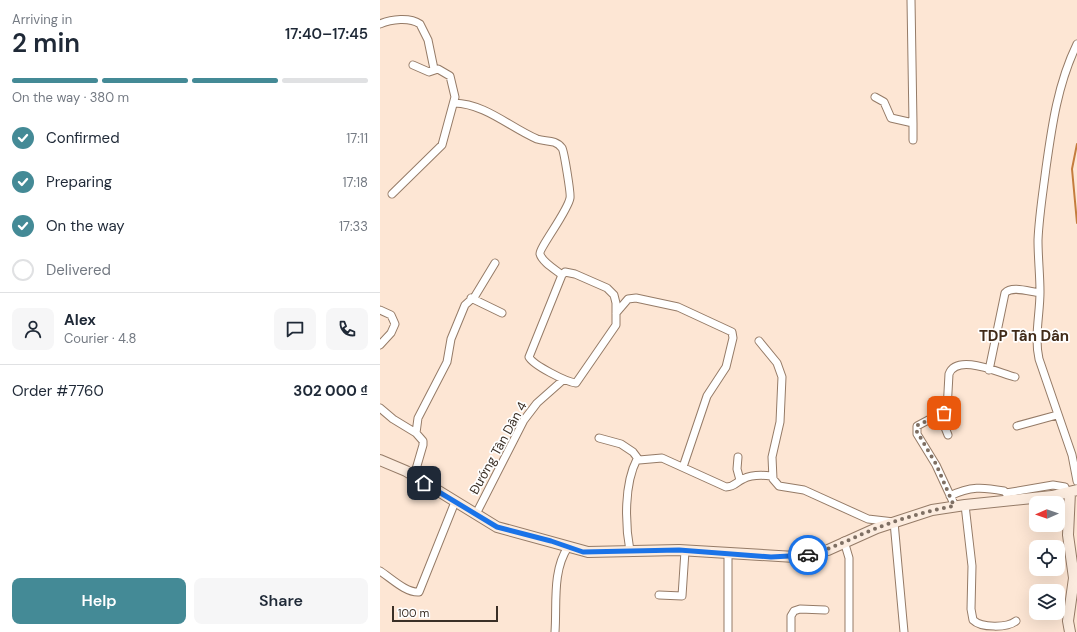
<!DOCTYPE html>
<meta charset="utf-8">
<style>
:root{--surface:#fff;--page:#f6f6f7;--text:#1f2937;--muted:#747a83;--line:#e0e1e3;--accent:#448a96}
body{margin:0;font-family:"DM Sans",sans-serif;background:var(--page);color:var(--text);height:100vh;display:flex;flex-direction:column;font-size:15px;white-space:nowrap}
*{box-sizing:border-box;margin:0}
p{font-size:13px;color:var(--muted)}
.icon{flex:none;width:22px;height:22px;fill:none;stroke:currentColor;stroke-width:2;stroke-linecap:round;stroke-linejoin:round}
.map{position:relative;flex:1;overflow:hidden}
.side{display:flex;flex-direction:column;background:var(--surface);width:380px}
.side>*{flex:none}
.needle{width:26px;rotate:268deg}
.buttons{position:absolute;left:649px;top:496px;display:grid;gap:8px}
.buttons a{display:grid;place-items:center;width:36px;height:36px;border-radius:8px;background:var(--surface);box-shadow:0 4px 16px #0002;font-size:20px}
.scale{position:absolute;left:12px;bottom:10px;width:106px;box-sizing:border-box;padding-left:4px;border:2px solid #3a2f26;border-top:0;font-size:11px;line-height:14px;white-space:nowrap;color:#3a2f26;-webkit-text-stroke:3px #fff;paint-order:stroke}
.pin{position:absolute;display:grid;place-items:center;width:34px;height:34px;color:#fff;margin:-17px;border-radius:8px;box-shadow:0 2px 6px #0006}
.courier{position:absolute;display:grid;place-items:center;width:40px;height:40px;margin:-20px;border:3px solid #1a73e8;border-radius:50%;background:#fff;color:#222;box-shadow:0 1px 5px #0007}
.headline em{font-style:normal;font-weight:600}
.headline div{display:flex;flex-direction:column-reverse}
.headline{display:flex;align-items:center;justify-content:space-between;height:68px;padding:0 12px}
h1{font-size:26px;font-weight:600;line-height:30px}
.bar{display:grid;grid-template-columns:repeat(4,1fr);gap:6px 4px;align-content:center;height:48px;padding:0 12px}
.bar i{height:5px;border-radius:3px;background:var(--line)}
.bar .selected{background:var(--accent)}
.bar p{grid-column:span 4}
.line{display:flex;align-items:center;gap:10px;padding:0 12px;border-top:1px solid var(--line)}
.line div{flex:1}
.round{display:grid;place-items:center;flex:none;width:42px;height:42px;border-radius:8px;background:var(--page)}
ol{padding:0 12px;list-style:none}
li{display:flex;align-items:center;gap:12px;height:44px}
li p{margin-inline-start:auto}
li .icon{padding:4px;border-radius:50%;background:var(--accent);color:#fff;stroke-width:4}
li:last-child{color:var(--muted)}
li i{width:22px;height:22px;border:2px solid var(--line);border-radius:50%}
.action{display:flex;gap:8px;margin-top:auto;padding:8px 12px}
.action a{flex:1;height:46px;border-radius:8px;background:var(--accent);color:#fff;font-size:16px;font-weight:600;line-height:46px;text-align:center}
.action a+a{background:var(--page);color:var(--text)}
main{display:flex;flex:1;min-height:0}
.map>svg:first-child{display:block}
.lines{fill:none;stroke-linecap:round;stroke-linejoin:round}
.stream{stroke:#c47d3d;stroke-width:2}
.street-casing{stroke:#957b67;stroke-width:9}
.secondary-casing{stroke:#957b67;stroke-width:12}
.street{stroke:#fff;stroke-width:7}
.secondary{stroke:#fcecdf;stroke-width:10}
.done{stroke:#7e6f63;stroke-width:4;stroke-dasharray:0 7.2}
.route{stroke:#1a73e8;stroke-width:5}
.labels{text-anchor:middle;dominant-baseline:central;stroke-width:3.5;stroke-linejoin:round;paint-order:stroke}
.street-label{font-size:13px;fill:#3a2f26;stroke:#fff}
.quarter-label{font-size:15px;font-weight:bold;fill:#412b19;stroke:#fff}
</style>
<main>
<section class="side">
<div class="headline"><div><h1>2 min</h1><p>Arriving in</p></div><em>17:40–17:45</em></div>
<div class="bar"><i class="selected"></i><i class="selected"></i><i class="selected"></i><i></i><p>On the way · 380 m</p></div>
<ol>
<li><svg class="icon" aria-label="check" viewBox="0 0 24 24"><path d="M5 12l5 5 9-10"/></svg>Confirmed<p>17:11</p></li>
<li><svg class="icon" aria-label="check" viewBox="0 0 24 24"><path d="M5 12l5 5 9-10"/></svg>Preparing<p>17:18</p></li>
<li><svg class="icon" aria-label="check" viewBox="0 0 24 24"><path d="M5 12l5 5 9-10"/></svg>On the way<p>17:33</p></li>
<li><i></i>Delivered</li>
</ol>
<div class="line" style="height:72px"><a class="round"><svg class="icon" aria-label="person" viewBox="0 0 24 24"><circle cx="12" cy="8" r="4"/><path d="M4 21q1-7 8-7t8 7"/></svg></a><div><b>Alex</b><p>Courier · 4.8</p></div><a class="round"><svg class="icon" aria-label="chat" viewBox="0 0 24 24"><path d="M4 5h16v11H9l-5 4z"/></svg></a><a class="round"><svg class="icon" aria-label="phone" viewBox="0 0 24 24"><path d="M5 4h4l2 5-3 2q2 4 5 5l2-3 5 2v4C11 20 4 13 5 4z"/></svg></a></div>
<div class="line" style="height:52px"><div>Order #7760</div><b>302 000 ₫</b></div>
<div class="action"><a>Help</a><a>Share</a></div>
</section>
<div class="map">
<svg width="697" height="632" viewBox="0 0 697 632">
<rect width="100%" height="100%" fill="#fde6d4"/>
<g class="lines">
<path class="stream" d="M697,144L692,169L697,223"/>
<defs>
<path id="street" d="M0,24C11,19 30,17 40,24L48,40L54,69
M697,44C678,83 672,125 666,168C663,192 659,216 658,240C658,258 660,275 660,292C660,314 654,337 659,359L692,455L697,481
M495,97L504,102L511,118L533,123L531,0
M74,103C106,104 129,127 157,139C166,142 175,139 182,148C184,151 191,194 190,198C188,211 159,248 160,254C162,262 176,270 182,275
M533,140V123
M12,194L62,145L75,97L70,76L58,69L49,72L33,65
M185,272L195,274L227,288L234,295L236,303V325L196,383C186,382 153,365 149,357L182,275Z
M91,298L122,313
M0,310L11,315L15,324L11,333L0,345
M236,313L248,299L256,298L298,307L352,332L353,338L346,367L327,396L303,467
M379,341L397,363L402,377L400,422L392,457L393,479L399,486L424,490L488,519L514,522L524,632
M609,370L625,293C632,285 650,292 660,293
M0,408L13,419L36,433
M560,415L568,435
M637,426L677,415
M219,438L241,444L253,452L259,460L282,458L346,487C355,487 356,482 363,479C371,475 383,475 391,476
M358,457L357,469L360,480
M34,476L43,445V441L36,433L38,418L67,362L71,339L85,305L95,296L115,263
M626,493L673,485L685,487L687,493
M570,496C590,486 603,487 624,491L627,494L628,500
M585,505L592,566L591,609L593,620C601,628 627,628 636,621
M575,506L556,465L537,434V426L567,410L569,374C577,353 619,373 635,377
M96,514L144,420L157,403L183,380
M464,541L469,558V632
M250,551C245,524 244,484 257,459
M348,554V632
M0,571C11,578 26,593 39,592L75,502
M279,595L302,596L305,551
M175,632C177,604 172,571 188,547
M411,632V616L414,611L420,609L445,610"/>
<path id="secondary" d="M0,460L26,471L117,527L208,552L299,550L415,557L448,550L497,528L552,510L585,505L672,496L697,490
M690,632L688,621L694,578L688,535L690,492"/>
</defs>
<use href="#street" class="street-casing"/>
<use href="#secondary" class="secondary-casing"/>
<use href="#street" class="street"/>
<use href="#secondary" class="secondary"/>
</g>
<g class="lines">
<path class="done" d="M428,555C452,549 474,537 497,528C522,518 548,511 574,506L556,464L536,430L538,425L564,413"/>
<path class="route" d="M44,483L117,527L171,541L203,552L299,550L391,557L428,555"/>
</g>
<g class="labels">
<g class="street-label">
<text transform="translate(118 448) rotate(-61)">Đướng Tân Dân 4</text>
</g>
<g class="quarter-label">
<text x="644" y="336">TDP Tân Dân</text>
</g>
</g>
</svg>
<div class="buttons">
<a><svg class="needle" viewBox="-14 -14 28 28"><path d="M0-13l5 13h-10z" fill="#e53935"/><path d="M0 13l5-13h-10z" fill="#747a83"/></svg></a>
<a><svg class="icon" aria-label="locate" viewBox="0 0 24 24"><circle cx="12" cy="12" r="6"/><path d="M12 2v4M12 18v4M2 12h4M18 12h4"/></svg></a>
<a><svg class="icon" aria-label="layers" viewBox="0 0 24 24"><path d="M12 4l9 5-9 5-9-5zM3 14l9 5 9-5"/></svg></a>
</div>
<div class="scale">100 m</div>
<div class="pin" style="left:564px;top:413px;background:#ea580c"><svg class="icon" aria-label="bag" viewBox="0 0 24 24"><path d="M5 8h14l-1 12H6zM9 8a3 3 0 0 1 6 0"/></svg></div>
<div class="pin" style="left:44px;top:483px;background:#1f2937"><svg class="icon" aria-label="home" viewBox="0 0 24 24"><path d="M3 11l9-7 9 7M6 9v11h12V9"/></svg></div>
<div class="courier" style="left:428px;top:555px"><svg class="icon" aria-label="car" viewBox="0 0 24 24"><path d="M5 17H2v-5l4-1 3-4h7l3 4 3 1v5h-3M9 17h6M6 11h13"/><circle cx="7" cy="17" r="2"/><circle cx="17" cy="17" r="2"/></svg></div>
</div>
</main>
